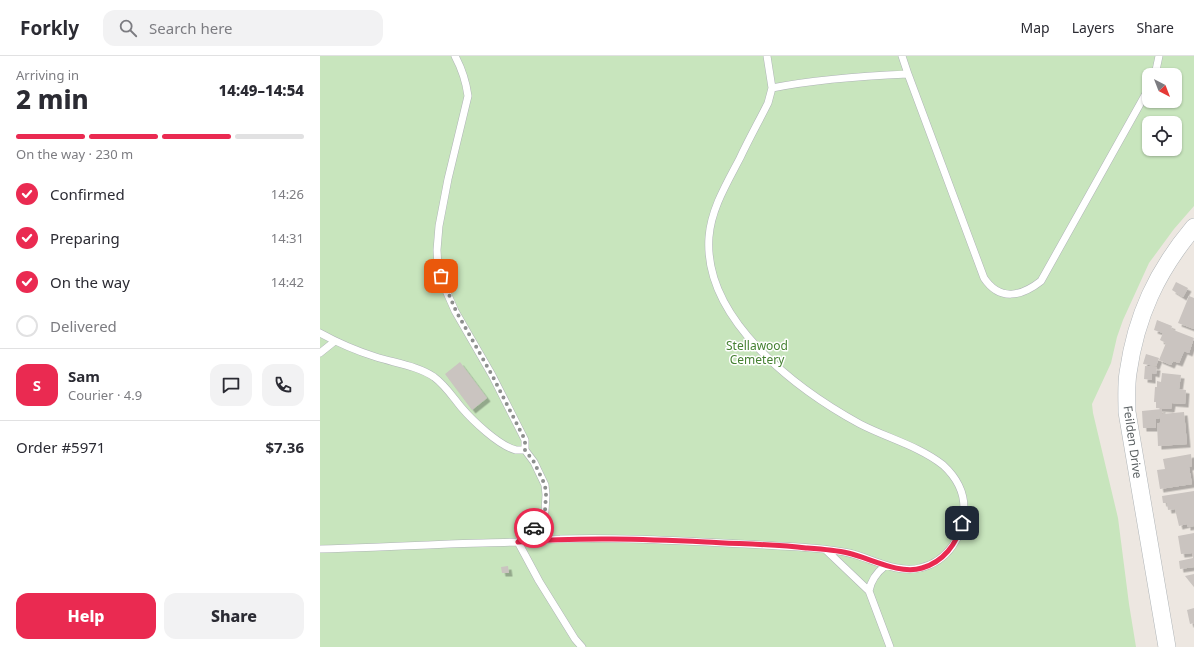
<!DOCTYPE html>
<meta charset="utf-8">
<style>
:root{--surface:#fff;--page:#f2f2f3;--text:#2b2b33;--muted:#7c7c81;--line:#e1e1e2;--accent:#ea2a51}
body{margin:0;font-family:"Noto Sans",sans-serif;background:var(--page);color:var(--text);height:100vh;display:flex;flex-direction:column;font-size:15px;white-space:nowrap}
*{box-sizing:border-box;margin:0}
p{font-size:13px;color:var(--muted)}
.icon{flex:none;width:22px;height:22px;fill:none;stroke:currentColor;stroke-width:2;stroke-linecap:round;stroke-linejoin:round}
.map{position:relative;flex:1;overflow:hidden}
.details{display:flex;flex-direction:column;background:var(--surface);width:320px}
.details>*{flex:none}
.needle{width:26px;rotate:138deg}
.controls{position:absolute;left:822px;top:12px;display:grid;gap:8px}
.controls a{display:grid;place-items:center;width:40px;height:40px;border-radius:8px;background:var(--surface);box-shadow:0 1px 3px #0004;font-size:20px}
.pin{position:absolute;display:grid;place-items:center;width:34px;height:34px;color:#fff;margin:-17px;border-radius:8px;box-shadow:0 2px 6px #0006}
.courier{position:absolute;display:grid;place-items:center;width:40px;height:40px;margin:-20px;border:3px solid #ea2a51;border-radius:50%;background:#fff;color:#222;box-shadow:0 1px 5px #0007}
.headline em{font-style:normal;font-weight:800}
.headline div{display:flex;flex-direction:column-reverse}
.headline{display:flex;align-items:center;justify-content:space-between;height:68px;padding:0 16px}
h1{font-size:26px;font-weight:800;line-height:30px}
.bar{display:grid;grid-template-columns:repeat(4,1fr);gap:6px 4px;align-content:center;height:48px;padding:0 16px}
.bar i{height:5px;border-radius:3px;background:var(--line)}
.bar .active{background:var(--accent)}
.bar p{grid-column:span 4}
.line{display:flex;align-items:center;gap:10px;padding:0 16px;border-top:1px solid var(--line)}
.line div{flex:1}
.round{display:grid;place-items:center;flex:none;width:42px;height:42px;border-radius:12px;background:var(--page)}
ol{padding:0 16px;list-style:none}
li{display:flex;align-items:center;gap:12px;height:44px}
li p{margin-inline-start:auto}
li .icon{padding:4px;border-radius:50%;background:var(--accent);color:#fff;stroke-width:4}
li:last-child{color:var(--muted)}
li i{width:22px;height:22px;border:2px solid var(--line);border-radius:50%}
.primary-button{display:flex;gap:8px;margin-top:auto;padding:8px 16px}
.primary-button a{flex:1;height:46px;border-radius:12px;background:var(--accent);color:#fff;font-size:16px;font-weight:800;line-height:46px;text-align:center}
.primary-button a+a{background:var(--page);color:var(--text)}
header{display:flex;align-items:center;gap:24px;box-sizing:border-box;height:56px;padding:0 20px;background:var(--surface);border-bottom:1px solid var(--line)}
header strong{font-size:19px}
nav{display:flex;gap:22px;margin-inline-start:auto;font-size:14px}
.search{width:280px;height:36px;background:var(--page);display:flex;align-items:center;gap:10px;box-sizing:border-box;padding:0 14px;border-radius:12px;color:var(--muted);font-size:15px}
main{display:flex;flex:1;min-height:0}
.map>svg:first-child{display:block}
.green{fill:#c8e5bd;fill-rule:evenodd}
.building{fill:#cac4c0;filter:url(#shadow)}
.lines{fill:none;stroke-linecap:round;stroke-linejoin:round}
.service-casing{stroke:#afb4b7;stroke-width:8}
.tertiary-casing{stroke:#afb4b7;stroke-width:18}
.service{stroke:#fff;stroke-width:7}
.tertiary{stroke:#fff;stroke-width:17}
.done{stroke:#8d8f8e;stroke-width:4;stroke-dasharray:0 7.2}
.route{stroke:#ea2a51;stroke-width:5}
.labels{text-anchor:middle;dominant-baseline:central;stroke-width:3;stroke-linejoin:round;paint-order:stroke}
.park-label{font-size:12px;fill:#458132;stroke:#fff}
.street-label{font-size:12px;fill:#5a6062;stroke:#fff}
</style>
<header>
<strong>Forkly</strong>
<div class="search"><svg class="icon" aria-label="search" viewBox="0 0 24 24"><circle cx="10" cy="10" r="6"/><path d="M15 15l6 6"/></svg>Search here</div>
<nav><a>Map</a><a>Layers</a><a>Share</a></nav>
</header>
<main>
<section class="details">
<div class="headline"><div><h1>2 min</h1><p>Arriving in</p></div><em>14:49–14:54</em></div>
<div class="bar"><i class="active"></i><i class="active"></i><i class="active"></i><i></i><p>On the way · 230 m</p></div>
<ol>
<li><svg class="icon" aria-label="check" viewBox="0 0 24 24"><path d="M5 12l5 5 9-10"/></svg>Confirmed<p>14:26</p></li>
<li><svg class="icon" aria-label="check" viewBox="0 0 24 24"><path d="M5 12l5 5 9-10"/></svg>Preparing<p>14:31</p></li>
<li><svg class="icon" aria-label="check" viewBox="0 0 24 24"><path d="M5 12l5 5 9-10"/></svg>On the way<p>14:42</p></li>
<li><i></i>Delivered</li>
</ol>
<div class="line" style="height:72px"><b class="round" style="background:var(--accent);color:#fff">S</b><div><b>Sam</b><p>Courier · 4.9</p></div><a class="round"><svg class="icon" aria-label="chat" viewBox="0 0 24 24"><path d="M4 5h16v11H9l-5 4z"/></svg></a><a class="round"><svg class="icon" aria-label="phone" viewBox="0 0 24 24"><path d="M5 4h4l2 5-3 2q2 4 5 5l2-3 5 2v4C11 20 4 13 5 4z"/></svg></a></div>
<div class="line" style="height:52px"><div>Order #5971</div><b>$7.36</b></div>
<div class="primary-button"><a>Help</a><a>Share</a></div>
</section>
<div class="map">
<svg width="874" height="591" viewBox="0 0 874 591">
<defs>
<filter id="shadow"><feDropShadow dx="3.5" dy="3.5" stdDeviation="0" flood-color="#0004"/></filter>
</defs>
<rect width="100%" height="100%" fill="#ede7e1"/>
<path class="green" d="M0,0H874V150L854,173L829,207L803,264L797,281L791,307L772,348L773,357L798,462L809,548L816,591H0ZM829,19H855V45H829ZM829,67H855V93H829Z"/>
<path class="building" d="M856,226L868,232L863,241L852,234Z
M869,240L874,242V273L858,267Z
M837,264L852,270L851,273L874,282L869,297L864,295L859,307L853,305L851,309L839,304L846,287L840,284L843,277L834,274Z
M826,298L839,302L836,310L823,308Z
M140,306L167,342L152,354L125,318Z
M825,310L837,311L836,318L832,317V324L824,323Z
M842,317L861,319L859,333L866,334L865,348L852,347L851,353L836,352V346H834L835,331H837V325L841,326Z
M842,353V358L864,356L867,388L838,390L837,367H840V358L839,363H836V372H823L822,355Z
M871,398L872,410L869,411L872,428L840,433L837,414L845,413L843,403Z
M874,435V470L867,471V468L859,470L855,453L848,454L847,447H843L842,440Z
M874,477V511L860,513L859,505L873,502L872,497L861,498L858,480Z
M188,510L189,517H182L181,511Z
M874,518V531L865,520Z
M874,552V567L870,568L867,554Z"/>
<g class="lines">
<defs>
<path id="service" d="M135,0C142,13 146,25 148,40L128,123L119,170L117,194L118,211L124,230L135,255L172,319L205,384V394L214,406L225,429L226,439L225,455L221,466L198,486L219,525L255,583L262,591
M447,0L452,32
M582,0L588,18
M835,19L839,0
M0,277C18,287 37,295 56,301C75,307 98,310 114,321C125,329 132,340 141,351C152,364 179,390 196,394C199,394 202,394 205,394
M0,297L15,285
M0,493C43,492 86,490 129,488C152,487 174,487 197,486C211,485 226,483 240,483C308,481 376,486 443,489C472,491 501,491 529,497C551,502 577,518 600,512C627,506 645,479 644,452C644,435 635,420 623,409C599,390 567,382 540,368C476,333 383,263 389,181C391,153 407,127 420,102C429,83 439,65 448,47L452,32C497,23 543,20 588,18L664,222C680,246 702,240 721,225L829,32
M507,495L549,535
M565,510C556,517 551,524 549,535L570,591"/>
<path id="tertiary" d="M847,591L807,356C807,343 806,329 808,317C816,260 837,215 874,171"/>
</defs>
<use href="#service" class="service-casing"/>
<use href="#tertiary" class="tertiary-casing"/>
<use href="#service" class="service"/>
<use href="#tertiary" class="tertiary"/>
</g>
<g class="lines">
<path class="done" d="M121,220L136,255L172,319L205,384V394L214,406L225,429L226,439L225,455L221,466L214,472"/>
<path class="route" d="M214,472L198,486C261,481 323,483 386,486C419,488 453,488 486,492C500,493 515,494 528,497C550,502 579,519 602,512C623,506 637,488 642,467"/>
</g>
<g class="labels">
<g class="park-label">
<text x="437" y="289">Stellawood<tspan x="437" dy="14">Cemetery</tspan></text>
</g>
<g class="street-label">
<text transform="translate(813 386) rotate(82)">Feilden Drive</text>
</g>
</g>
</svg>
<div class="controls">
<a><svg class="needle" viewBox="-14 -14 28 28"><path d="M0-13l5 13h-10z" fill="#e53935"/><path d="M0 13l5-13h-10z" fill="#7c7c81"/></svg></a>
<a><svg class="icon" aria-label="locate" viewBox="0 0 24 24"><circle cx="12" cy="12" r="6"/><path d="M12 2v4M12 18v4M2 12h4M18 12h4"/></svg></a>
</div>
<div class="pin" style="left:121px;top:220px;background:#ea580c"><svg class="icon" aria-label="bag" viewBox="0 0 24 24"><path d="M5 8h14l-1 12H6zM9 8a3 3 0 0 1 6 0"/></svg></div>
<div class="pin" style="left:642px;top:467px;background:#1f2937"><svg class="icon" aria-label="home" viewBox="0 0 24 24"><path d="M3 11l9-7 9 7M6 9v11h12V9"/></svg></div>
<div class="courier" style="left:214px;top:472px"><svg class="icon" aria-label="car" viewBox="0 0 24 24"><path d="M5 17H2v-5l4-1 3-4h7l3 4 3 1v5h-3M9 17h6M6 11h13"/><circle cx="7" cy="17" r="2"/><circle cx="17" cy="17" r="2"/></svg></div>
</div>
</main>
